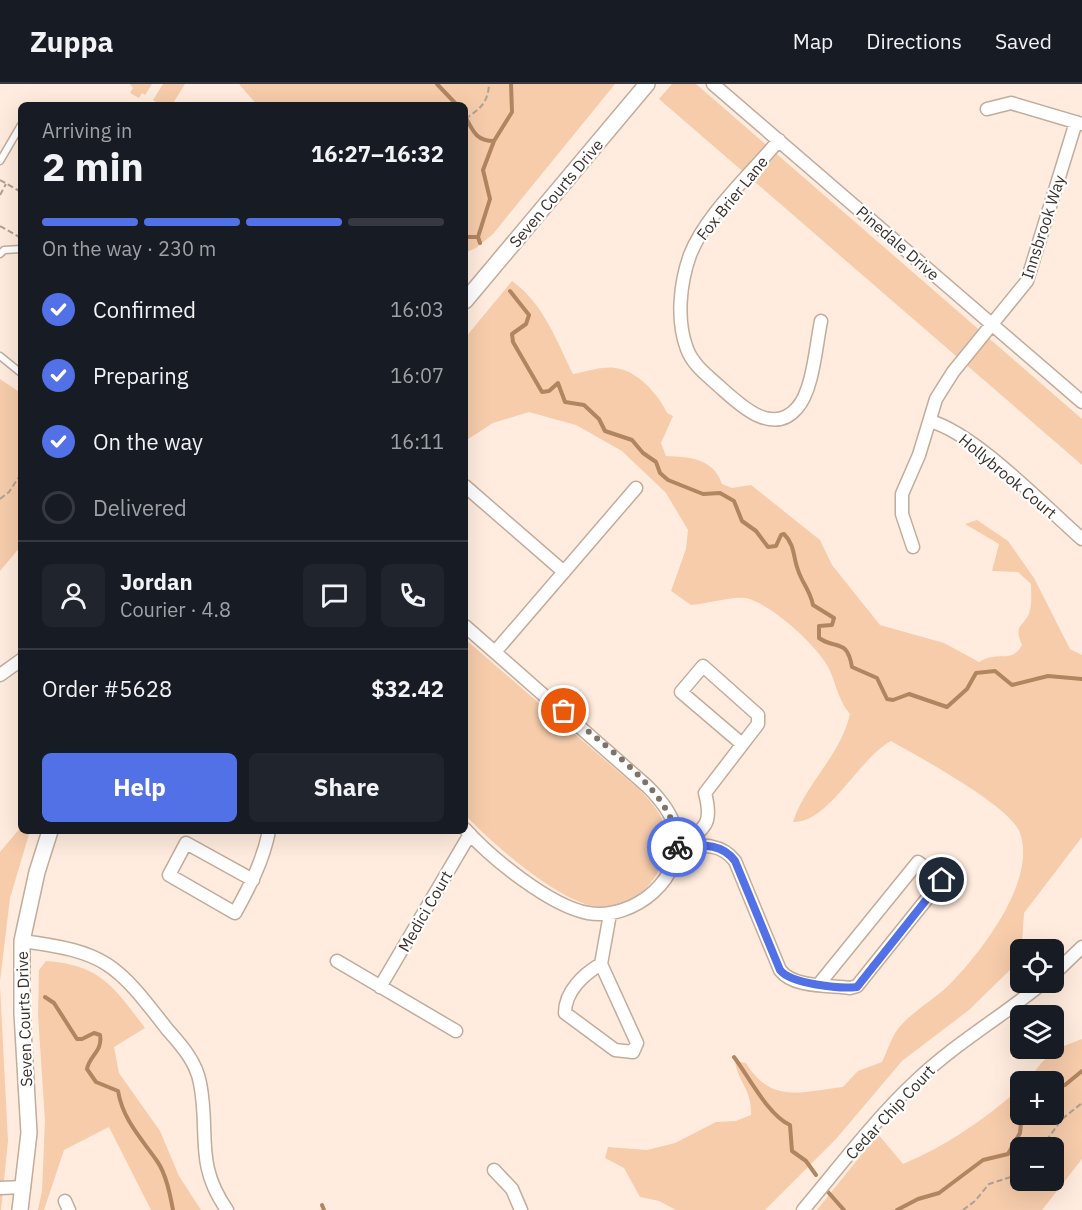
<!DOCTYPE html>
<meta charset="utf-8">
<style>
:root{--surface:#171b24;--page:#20242c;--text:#f1f3f6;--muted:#9ea1a6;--line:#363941;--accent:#5371e6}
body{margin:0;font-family:"IBM Plex Sans",sans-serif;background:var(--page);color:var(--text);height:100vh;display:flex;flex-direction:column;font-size:22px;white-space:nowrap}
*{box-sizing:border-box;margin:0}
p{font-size:20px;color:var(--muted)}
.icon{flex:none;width:33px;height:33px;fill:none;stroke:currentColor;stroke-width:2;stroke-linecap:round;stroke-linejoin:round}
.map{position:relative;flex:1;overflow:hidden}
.sheet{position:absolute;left:18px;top:18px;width:450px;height:732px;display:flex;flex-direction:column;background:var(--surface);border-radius:9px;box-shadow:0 6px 24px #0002}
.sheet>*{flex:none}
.fabs{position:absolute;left:1010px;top:855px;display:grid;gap:12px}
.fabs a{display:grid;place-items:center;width:54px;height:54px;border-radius:9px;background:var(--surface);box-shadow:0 6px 24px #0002;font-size:30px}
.pin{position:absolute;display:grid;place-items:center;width:51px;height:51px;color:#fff;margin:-26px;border:3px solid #fff;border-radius:50%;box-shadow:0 2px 6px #0007}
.courier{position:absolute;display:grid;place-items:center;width:60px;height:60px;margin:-30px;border:4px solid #5371e6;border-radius:50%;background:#fff;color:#222;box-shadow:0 2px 8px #0007}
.headline em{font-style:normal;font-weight:700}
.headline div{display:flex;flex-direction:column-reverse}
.headline{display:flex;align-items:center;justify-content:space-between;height:102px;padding:0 24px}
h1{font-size:39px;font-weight:700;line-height:45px}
.bar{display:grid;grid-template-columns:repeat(4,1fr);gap:9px 6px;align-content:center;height:72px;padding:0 24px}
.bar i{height:8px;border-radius:4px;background:var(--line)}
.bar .on{background:var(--accent)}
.bar p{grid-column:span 4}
.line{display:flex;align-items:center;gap:15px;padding:0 24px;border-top:2px solid var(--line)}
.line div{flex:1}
.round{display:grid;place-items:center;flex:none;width:63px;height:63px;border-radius:9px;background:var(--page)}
ol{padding:0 24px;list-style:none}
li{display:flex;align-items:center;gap:18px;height:66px}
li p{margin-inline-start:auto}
li .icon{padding:6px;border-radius:50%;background:var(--accent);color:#fff;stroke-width:4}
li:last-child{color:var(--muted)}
li i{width:33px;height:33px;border:3px solid var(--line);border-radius:50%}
.action{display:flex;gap:12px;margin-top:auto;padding:12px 24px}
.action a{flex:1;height:69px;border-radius:9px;background:var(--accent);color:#fff;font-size:24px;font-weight:700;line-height:69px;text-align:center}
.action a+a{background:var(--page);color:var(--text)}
header{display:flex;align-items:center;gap:36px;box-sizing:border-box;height:84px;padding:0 30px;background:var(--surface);border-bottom:2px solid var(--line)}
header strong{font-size:28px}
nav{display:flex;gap:33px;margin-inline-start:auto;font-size:21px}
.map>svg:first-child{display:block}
.green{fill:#f6ccab;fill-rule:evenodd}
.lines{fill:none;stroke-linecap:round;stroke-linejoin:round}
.stream{stroke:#b28561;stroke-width:4}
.service-casing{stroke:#c2ac9b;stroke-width:9}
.minor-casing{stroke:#c2ac9b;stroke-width:15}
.tertiary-casing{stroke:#c2ac9b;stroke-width:18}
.path{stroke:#afa095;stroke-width:2;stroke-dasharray:6 3;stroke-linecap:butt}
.service{stroke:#fff;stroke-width:6}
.minor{stroke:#fff;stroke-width:12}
.tertiary{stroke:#fff;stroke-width:15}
.done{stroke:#7e7269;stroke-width:6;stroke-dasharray:0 10.8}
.route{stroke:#5371e6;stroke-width:8}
.labels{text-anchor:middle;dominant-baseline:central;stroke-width:4.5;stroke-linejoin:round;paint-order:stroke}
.street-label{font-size:16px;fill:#39302a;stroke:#fff}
</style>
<header>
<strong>Zuppa</strong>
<nav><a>Map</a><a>Directions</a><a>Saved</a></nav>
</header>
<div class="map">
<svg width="1082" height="1126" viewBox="0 0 1082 1126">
<rect width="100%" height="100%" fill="#ffecde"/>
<path class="green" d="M130,0H152L145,11L142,9L139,14L130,9L133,4Z
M163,0H185L172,21H154L156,18L153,16Z
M239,0H615L493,150L476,164L465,169V21H257Z
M672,0H696L1082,335V381L659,15Z
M512,197C544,220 556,256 573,290C586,288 603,282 615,284C637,286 659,311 667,329L673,332L661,359L666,372C690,373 713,374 722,400L732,404L751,401L820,456L832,481L880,541L944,559L979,578C983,576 988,573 993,573C1007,571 1013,576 1022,561C1012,539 1026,543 1030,526C1032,518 1031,509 1031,500L1018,488L992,487L999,460L965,440L977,436L1008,457L1034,494L1070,565L1082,571V753L1024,829L1022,859L1015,881L969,926L902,977L836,1055L765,1126H676L659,1117L640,1113L624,1084L605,1074L608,1063L647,1066L675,1059L716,1038L736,1037L751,1031C752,1005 738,999 735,977L746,979C771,1020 801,1008 843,1003L858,987L882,978C887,968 891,954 898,945C911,928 934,916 950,900C981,868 1037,797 1020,749C1011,722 917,672 891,657C858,675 829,739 793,738C805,700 841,671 850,630C837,615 836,597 827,581C814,559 771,520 746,514C734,512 705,520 691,521L671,507L686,465L688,446L666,409L622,367L576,341L529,328L493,339L465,357V254Z
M0,295L21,309V462L0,487Z
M465,555L643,709C653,721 663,731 666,747C672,784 638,827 599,823C560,820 492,759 465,731Z
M21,743V747H30L10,814L0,897V768Z
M46,877C101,881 114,903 145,944L114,963L119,989L160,1047L179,1092L201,1126H151L109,1043L64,1066L44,1126H38L42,1107L45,1036L38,931L39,886Z
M0,902L8,1057L1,1126H0Z
M1082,955V1075L1042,1126H817L878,1050L903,1080C946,1062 986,1035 1020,1004V1030H1053V998L1027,997L1043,977L1061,963ZM1020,1064H1053V1096H1020Z"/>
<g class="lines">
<path class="stream" d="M437,0L457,21
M465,32C473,47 476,57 494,57
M465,153H478
M480,159L478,153L490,115L483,86L494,57L512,28L511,0
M510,207L529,231L526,240L512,250L513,258L542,308L549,307L558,299L565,318L584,321L599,335L605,347L632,356L643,369L656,378L660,389L668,396L703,410L720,409L734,417L742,437L756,447L768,463L776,462L781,451L784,450C795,461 793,473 798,486C802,499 810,506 813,521L834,534L832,541L819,542V554C836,566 847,554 852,583L877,594L887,615L893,616L909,610L947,623L967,605L976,589L995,587L1012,601L1048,592L1082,595
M45,913L54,919L77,955H82L94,949L100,951C103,967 89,972 87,985L96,998L118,1007C123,1036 141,1054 157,1077C166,1090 170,1110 173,1126
M734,973C749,993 768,1031 790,1041L792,1067L806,1077L816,1091
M1053,1004L1065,1001L1082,987
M828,1108L844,1126
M322,1121L324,1126
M897,1126L918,1115L939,1109L983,1076L1008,1070L1020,1049L1022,1030"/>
<defs>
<path id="service" d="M0,77L21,41
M0,170L4,166L21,165
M0,272L21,289"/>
<path id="minor" d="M713,0L1082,318
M987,25L1011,19L1082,40
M779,56C751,90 706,130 690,171C680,199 676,236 687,265C693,281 707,291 720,303C739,320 772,353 797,324C813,307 816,261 821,237
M930,337C976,350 1044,422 1082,455
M465,402L564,488
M913,463L902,430V410L919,371L936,315L953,288L1027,197L1076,38
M465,542L648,703C659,714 671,728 675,744C688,793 634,837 588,829C550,822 491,774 465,745
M495,568L636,404
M0,591L21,576
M676,763C698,762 720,757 735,777L780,886C793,904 830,901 850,904L857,902L942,796L918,778L819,900
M677,763C703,745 714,743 705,709L758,640V631L703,582L681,608L742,660
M253,796L186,759L169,791L235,829C250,802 263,777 269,747
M22,857C106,868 116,879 167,945C181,961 196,977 200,999C210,1049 194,1079 227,1126
M337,877L456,947
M601,880C584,890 565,907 565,929L615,966L633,968L637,959L601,880L610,830
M1053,891L1082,863
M380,903L470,750
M494,1086L512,1105L521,1126
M0,1104L24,1103
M65,1117L69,1126
M803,1126C840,1082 875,1035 917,996C956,959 1003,932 1044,898"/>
<path id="tertiary" d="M465,217L647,0
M20,1126L29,1049L22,929V857L37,788L50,747"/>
</defs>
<use href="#service" class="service-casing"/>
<use href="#minor" class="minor-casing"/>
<use href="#tertiary" class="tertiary-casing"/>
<path class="path" d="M465,35C480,25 488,19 489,0
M0,96L21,108
M0,111L6,100
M0,142L21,154
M0,415L9,408L21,390
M1041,1064L1062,1035L1082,1019
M963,1126L975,1117L989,1100L1020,1090"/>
<use href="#service" class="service"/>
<use href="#minor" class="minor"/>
<use href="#tertiary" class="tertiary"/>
</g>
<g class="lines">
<path class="done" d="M564,627C597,656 651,693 670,733C675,743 674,755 677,763"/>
<path class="route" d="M677,763C699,762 720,757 735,777L780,886C791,900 840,905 857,903L942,796"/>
</g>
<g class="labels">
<g class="street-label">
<text transform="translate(556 109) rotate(-50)">Seven Courts Drive</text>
<text transform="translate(732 114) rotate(-51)">Fox Brier Lane</text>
<text transform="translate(1043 143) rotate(-72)">Innsbrook Way</text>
<text transform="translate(898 159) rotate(41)">Pinedale Drive</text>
<text transform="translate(1008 392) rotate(40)">Hollybrook Court</text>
<text transform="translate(425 827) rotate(-60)">Medici Court</text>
<text transform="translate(24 935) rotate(-92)">Seven Courts Drive</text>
<text transform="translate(890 1028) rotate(-47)">Cedar Chip Court</text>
</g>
</g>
</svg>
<div class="fabs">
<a><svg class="icon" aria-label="locate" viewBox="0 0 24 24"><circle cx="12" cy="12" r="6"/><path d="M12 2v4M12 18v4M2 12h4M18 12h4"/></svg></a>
<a><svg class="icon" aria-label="layers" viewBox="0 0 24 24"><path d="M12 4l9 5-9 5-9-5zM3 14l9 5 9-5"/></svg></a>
<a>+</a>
<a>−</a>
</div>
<div class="pin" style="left:564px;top:627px;background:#ea580c"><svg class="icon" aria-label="bag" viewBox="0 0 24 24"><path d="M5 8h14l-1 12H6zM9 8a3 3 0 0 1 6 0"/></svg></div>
<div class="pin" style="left:942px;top:796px;background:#1f2937"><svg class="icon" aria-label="home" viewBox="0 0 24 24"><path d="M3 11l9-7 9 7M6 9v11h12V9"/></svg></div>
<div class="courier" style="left:677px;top:763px"><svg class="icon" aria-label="bike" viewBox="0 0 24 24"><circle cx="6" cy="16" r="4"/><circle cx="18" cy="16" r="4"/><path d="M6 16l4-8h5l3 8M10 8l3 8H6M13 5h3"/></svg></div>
<section class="sheet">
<div class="headline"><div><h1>2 min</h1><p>Arriving in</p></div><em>16:27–16:32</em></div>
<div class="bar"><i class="on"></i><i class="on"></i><i class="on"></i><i></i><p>On the way · 230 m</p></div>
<ol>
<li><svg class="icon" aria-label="check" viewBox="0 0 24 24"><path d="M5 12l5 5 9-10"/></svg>Confirmed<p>16:03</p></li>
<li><svg class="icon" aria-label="check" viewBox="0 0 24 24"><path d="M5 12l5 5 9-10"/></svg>Preparing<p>16:07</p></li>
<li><svg class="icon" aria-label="check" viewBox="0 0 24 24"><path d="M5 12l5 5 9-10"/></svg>On the way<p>16:11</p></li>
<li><i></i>Delivered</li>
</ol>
<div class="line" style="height:108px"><a class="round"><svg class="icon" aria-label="person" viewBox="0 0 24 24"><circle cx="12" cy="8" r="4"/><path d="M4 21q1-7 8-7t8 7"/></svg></a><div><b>Jordan</b><p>Courier · 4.8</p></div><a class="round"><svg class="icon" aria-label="chat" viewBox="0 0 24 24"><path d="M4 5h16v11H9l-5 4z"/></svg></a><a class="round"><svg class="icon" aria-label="phone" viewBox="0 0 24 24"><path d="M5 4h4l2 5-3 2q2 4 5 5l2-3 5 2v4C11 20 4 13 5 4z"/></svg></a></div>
<div class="line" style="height:78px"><div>Order #5628</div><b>$32.42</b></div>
<div class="action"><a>Help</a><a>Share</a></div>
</section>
</div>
